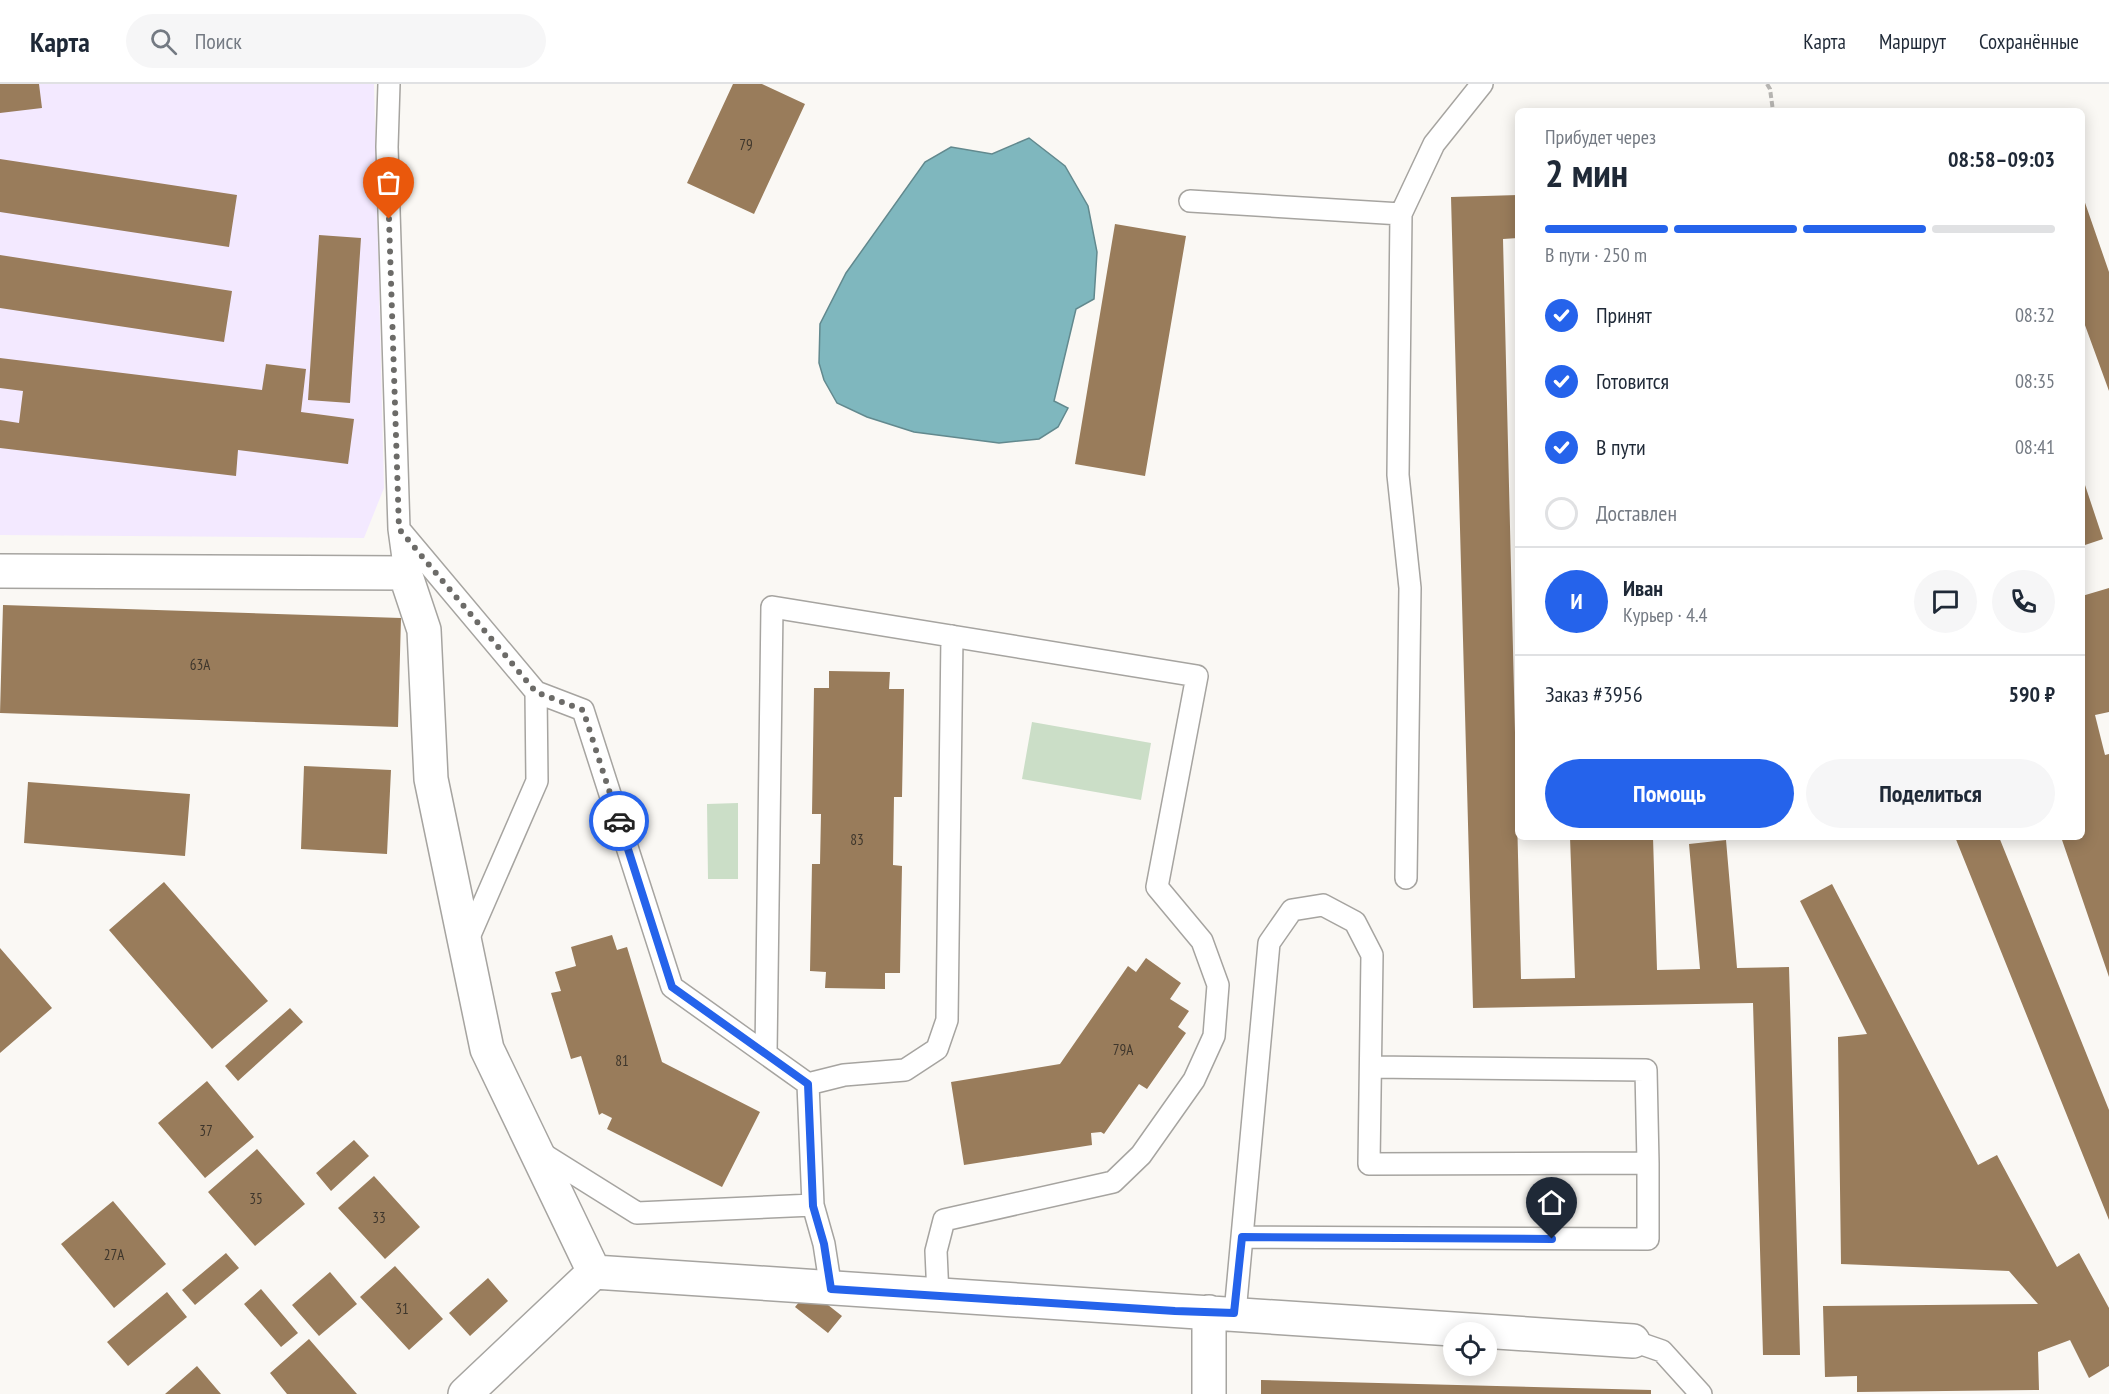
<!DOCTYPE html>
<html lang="ru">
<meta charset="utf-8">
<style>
:root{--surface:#fff;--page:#f6f6f7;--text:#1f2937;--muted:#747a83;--line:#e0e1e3;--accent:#2563eb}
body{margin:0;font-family:"PT Sans Narrow",sans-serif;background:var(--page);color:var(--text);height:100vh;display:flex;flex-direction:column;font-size:22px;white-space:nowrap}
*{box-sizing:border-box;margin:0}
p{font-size:20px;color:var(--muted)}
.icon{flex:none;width:33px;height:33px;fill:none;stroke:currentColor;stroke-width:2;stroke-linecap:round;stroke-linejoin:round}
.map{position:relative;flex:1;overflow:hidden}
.drawer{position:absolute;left:1515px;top:24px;width:570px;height:732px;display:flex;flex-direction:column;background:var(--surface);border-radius:9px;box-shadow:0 3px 15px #0003}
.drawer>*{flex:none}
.tools{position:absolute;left:1443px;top:1238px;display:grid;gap:12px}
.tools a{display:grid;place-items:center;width:54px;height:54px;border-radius:50%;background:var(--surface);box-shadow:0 3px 15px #0003;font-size:30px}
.pin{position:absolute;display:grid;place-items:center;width:51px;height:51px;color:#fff;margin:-62px -26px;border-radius:50% 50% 50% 0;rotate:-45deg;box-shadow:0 0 6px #0007}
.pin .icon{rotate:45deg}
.courier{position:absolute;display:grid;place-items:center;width:60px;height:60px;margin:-30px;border:4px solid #2563eb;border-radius:50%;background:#fff;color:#222;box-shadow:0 2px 8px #0007}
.overview em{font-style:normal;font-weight:800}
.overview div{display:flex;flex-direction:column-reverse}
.overview{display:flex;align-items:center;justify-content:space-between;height:102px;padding:0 30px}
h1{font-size:39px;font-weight:800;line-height:45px}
.bar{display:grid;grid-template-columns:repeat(4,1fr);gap:9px 6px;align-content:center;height:72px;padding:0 30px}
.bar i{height:8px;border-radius:4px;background:var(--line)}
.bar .on{background:var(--accent)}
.bar p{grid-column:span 4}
.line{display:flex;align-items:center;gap:15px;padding:0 30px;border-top:2px solid var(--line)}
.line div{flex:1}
.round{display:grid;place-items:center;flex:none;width:63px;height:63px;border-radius:32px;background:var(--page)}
ol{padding:0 30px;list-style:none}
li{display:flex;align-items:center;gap:18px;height:66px}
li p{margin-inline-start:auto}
li .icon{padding:6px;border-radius:50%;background:var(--accent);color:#fff;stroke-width:4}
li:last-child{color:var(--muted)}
li i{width:33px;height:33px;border:3px solid var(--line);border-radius:50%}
.action{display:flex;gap:12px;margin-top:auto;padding:12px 30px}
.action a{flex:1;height:69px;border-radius:36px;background:var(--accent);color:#fff;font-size:24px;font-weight:800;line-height:69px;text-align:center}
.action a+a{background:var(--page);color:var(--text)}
header{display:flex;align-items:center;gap:36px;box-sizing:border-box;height:84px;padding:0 30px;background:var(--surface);border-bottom:2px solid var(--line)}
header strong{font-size:28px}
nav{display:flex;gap:33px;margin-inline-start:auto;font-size:21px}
.search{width:420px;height:54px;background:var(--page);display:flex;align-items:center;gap:15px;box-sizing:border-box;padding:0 21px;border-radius:33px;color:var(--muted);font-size:22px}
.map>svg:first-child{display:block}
.commercial{fill:#f3e9ff}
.green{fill:#cbdec7}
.water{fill:#7fb7be;stroke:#62898e;stroke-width:1.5}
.building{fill:#997c5b}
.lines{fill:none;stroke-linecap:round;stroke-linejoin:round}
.lane-casing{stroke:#a6a4a0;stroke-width:24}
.street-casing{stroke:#a6a4a0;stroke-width:36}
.path{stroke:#b6b4b1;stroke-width:4;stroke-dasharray:6 3;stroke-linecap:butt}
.lane{stroke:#fff;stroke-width:21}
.street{stroke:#fff;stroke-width:33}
.done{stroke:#6c6b68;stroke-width:6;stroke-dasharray:0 10.8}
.route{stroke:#2563eb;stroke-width:8}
.labels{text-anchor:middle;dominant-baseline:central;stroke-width:4.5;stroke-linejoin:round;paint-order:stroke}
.number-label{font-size:15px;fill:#3e362c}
</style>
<header>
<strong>Карта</strong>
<div class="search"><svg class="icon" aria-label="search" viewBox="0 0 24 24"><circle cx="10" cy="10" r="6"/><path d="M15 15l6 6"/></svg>Поиск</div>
<nav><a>Карта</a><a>Маршрут</a><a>Сохранённые</a></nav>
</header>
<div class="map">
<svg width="2109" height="1310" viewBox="0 0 2109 1310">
<rect width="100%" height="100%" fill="#faf8f4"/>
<path class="commercial" d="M0,0H374L384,404L364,454L0,451Z"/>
<path class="green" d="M1032,638L1151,659L1141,716L1022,695Z
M738,719V795H708L707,720Z"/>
<path class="water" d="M1029,54L1065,82L1088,122L1097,168L1094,215L1076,225L1054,317L1068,324L1058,343L1039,355L999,359L914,348L867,333L837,319L824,296L819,279L820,240L846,189L925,78L951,63L992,70Z"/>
<path class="building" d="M0,0H39L42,24L0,29Z
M733,0H762L805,20L754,130L687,99Z
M0,75L237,111L229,163L0,128Z
M2082,110L2109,188V307L2082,233Z
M1518,111V154L1503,155L1521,895L1575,894L1570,753H1653L1657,886L1700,885L1689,760L1726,756L1737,884L1789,883L1800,1271H1763L1753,919L1473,924L1451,113Z
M1115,140L1186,152L1145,392L1075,380Z
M319,151L361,154L350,319L308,316Z
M0,171L232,207L224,258L0,224Z
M0,274L262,306L266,280L306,285L301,328L354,335L348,380L238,366L236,392L0,364V336L19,339L23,307L0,304Z
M2082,392L2103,455L2082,462Z
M2109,504V628L2095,631L2105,671L2109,670V893L2061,753H2082V512Z
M3,521L401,534L398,643L0,629Z
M829,587L890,588L889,605H904L902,713H894L893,781L902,782L900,889H885V905L825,904L826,888L810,887L812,780H820L821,730H812L814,604H829Z
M304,682L391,686L387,770L301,765Z
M28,698L190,710L185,772L24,759Z
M1955,753H1999L2109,1026V1136Z
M164,798L268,917L212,965L109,846Z
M1832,800L1978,1081L1997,1071L2057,1183L2079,1169L2109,1224V1282L2089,1294L2070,1256L2038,1268L2039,1306L1857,1308V1292L1825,1293L1823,1222L2038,1220L2009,1187L1841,1180L1838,953L1867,950L1800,817Z
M612,851L617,866L627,863L662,978L760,1028L722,1103L607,1045L612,1034L602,1029L599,1031L581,972L571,975L551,909L561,907L555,888L576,882L571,863Z
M0,864L52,924L0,969Z
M1146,874L1181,899L1170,915L1189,927L1178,943L1186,949L1147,1005L1139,1000L1104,1050L1101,1048L1091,1049L1092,1061L964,1081L951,998L1060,980L1128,882L1136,888Z
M290,924L303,938L238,997L225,982Z
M207,997L254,1053L205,1094L158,1039Z
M354,1056L369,1072L331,1107L316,1089Z
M257,1065L305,1120L255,1162L208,1108Z
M374,1092L420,1143L385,1175L338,1124Z
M113,1117L166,1180L114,1224L61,1160Z
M226,1169L239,1184L195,1221L182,1206Z
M395,1182L443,1235L409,1266L360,1213Z
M330,1188L357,1220L319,1252L292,1221Z
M488,1194L508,1217L470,1252L449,1229Z
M261,1205L298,1249L281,1263L244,1220Z
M809,1206L842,1232L828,1249L795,1223Z
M167,1208L187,1233L128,1282L107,1258Z
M309,1255L357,1310H287L270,1289Z
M197,1282L221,1310H165Z
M1261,1296L1651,1306V1310H1261Z"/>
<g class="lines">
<defs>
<path id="lane" d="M389,0L387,63L399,445L405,489
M1190,117L1401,130L1434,60L1482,0
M1401,130L1398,391L1410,504L1406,794
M399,445L536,608L537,697L466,860
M536,608L583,626L672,903L808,1000L813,1121L637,1129L538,1067
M766,969L772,523L1197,592L1157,803L1202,857L1218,901L1214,952L1194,996L1141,1071L1113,1098L944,1136L936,1167L938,1212
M808,1000L844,991L905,986L937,965L947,936L952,552
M813,1121L824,1160L831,1205
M1242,1153L1648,1155V1079
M1235,1229L1269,859L1292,826L1323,821L1355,838L1372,871L1369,1080L1648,1079L1646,986L1371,983
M1633,1257L1662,1267L1701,1310"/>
<path id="street" d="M0,487L405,489L424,546L431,695L487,965L594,1188
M465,1310L594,1188L1633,1257
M1209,1310V1228"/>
</defs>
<use href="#lane" class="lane-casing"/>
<use href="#street" class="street-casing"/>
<path class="path" d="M1767,0L1770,5L1773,27"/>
<use href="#lane" class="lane"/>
<use href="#street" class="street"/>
</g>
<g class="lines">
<path class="done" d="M389,135L399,445L536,608L583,626L619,737"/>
<path class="route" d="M619,737L672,903L808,1000L813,1122L824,1160L831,1205L1175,1227L1234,1229L1242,1153L1552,1155"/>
</g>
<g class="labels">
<g class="number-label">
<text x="746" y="60">79</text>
<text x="200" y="580">63А</text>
<text x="857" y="755">83</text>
<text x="1123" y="965">79А</text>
<text x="622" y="976">81</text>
<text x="206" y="1046">37</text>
<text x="256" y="1114">35</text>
<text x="379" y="1133">33</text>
<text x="114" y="1170">27А</text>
<text x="402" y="1224">31</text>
</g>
</g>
</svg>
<div class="tools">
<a><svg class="icon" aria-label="locate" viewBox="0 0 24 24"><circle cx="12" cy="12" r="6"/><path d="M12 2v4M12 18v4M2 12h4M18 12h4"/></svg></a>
</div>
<div class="pin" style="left:389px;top:135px;background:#ea580c"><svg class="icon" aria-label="bag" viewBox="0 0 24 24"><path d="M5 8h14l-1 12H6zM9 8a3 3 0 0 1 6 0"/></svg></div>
<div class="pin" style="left:1552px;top:1155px;background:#1f2937"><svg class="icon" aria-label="home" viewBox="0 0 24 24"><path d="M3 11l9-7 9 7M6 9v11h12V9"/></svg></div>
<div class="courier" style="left:619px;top:737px"><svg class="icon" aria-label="car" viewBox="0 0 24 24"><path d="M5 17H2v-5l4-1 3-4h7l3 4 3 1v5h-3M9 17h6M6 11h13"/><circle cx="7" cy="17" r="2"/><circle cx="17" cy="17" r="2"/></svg></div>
<section class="drawer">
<div class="overview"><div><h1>2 мин</h1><p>Прибудет через</p></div><em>08:58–09:03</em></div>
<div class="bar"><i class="on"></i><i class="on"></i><i class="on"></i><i></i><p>В пути · 250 m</p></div>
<ol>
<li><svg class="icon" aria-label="check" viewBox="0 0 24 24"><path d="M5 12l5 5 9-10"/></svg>Принят<p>08:32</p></li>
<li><svg class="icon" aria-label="check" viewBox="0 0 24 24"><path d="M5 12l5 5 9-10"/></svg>Готовится<p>08:35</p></li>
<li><svg class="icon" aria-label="check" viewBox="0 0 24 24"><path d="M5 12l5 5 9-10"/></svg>В пути<p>08:41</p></li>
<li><i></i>Доставлен</li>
</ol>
<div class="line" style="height:108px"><b class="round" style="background:var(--accent);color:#fff">И</b><div><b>Иван</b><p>Курьер · 4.4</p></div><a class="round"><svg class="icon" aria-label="chat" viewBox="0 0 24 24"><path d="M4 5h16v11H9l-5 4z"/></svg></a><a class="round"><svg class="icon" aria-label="phone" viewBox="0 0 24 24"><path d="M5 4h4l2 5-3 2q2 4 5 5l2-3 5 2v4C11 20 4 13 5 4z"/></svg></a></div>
<div class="line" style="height:78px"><div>Заказ #3956</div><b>590 ₽</b></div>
<div class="action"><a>Помощь</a><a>Поделиться</a></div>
</section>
</div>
